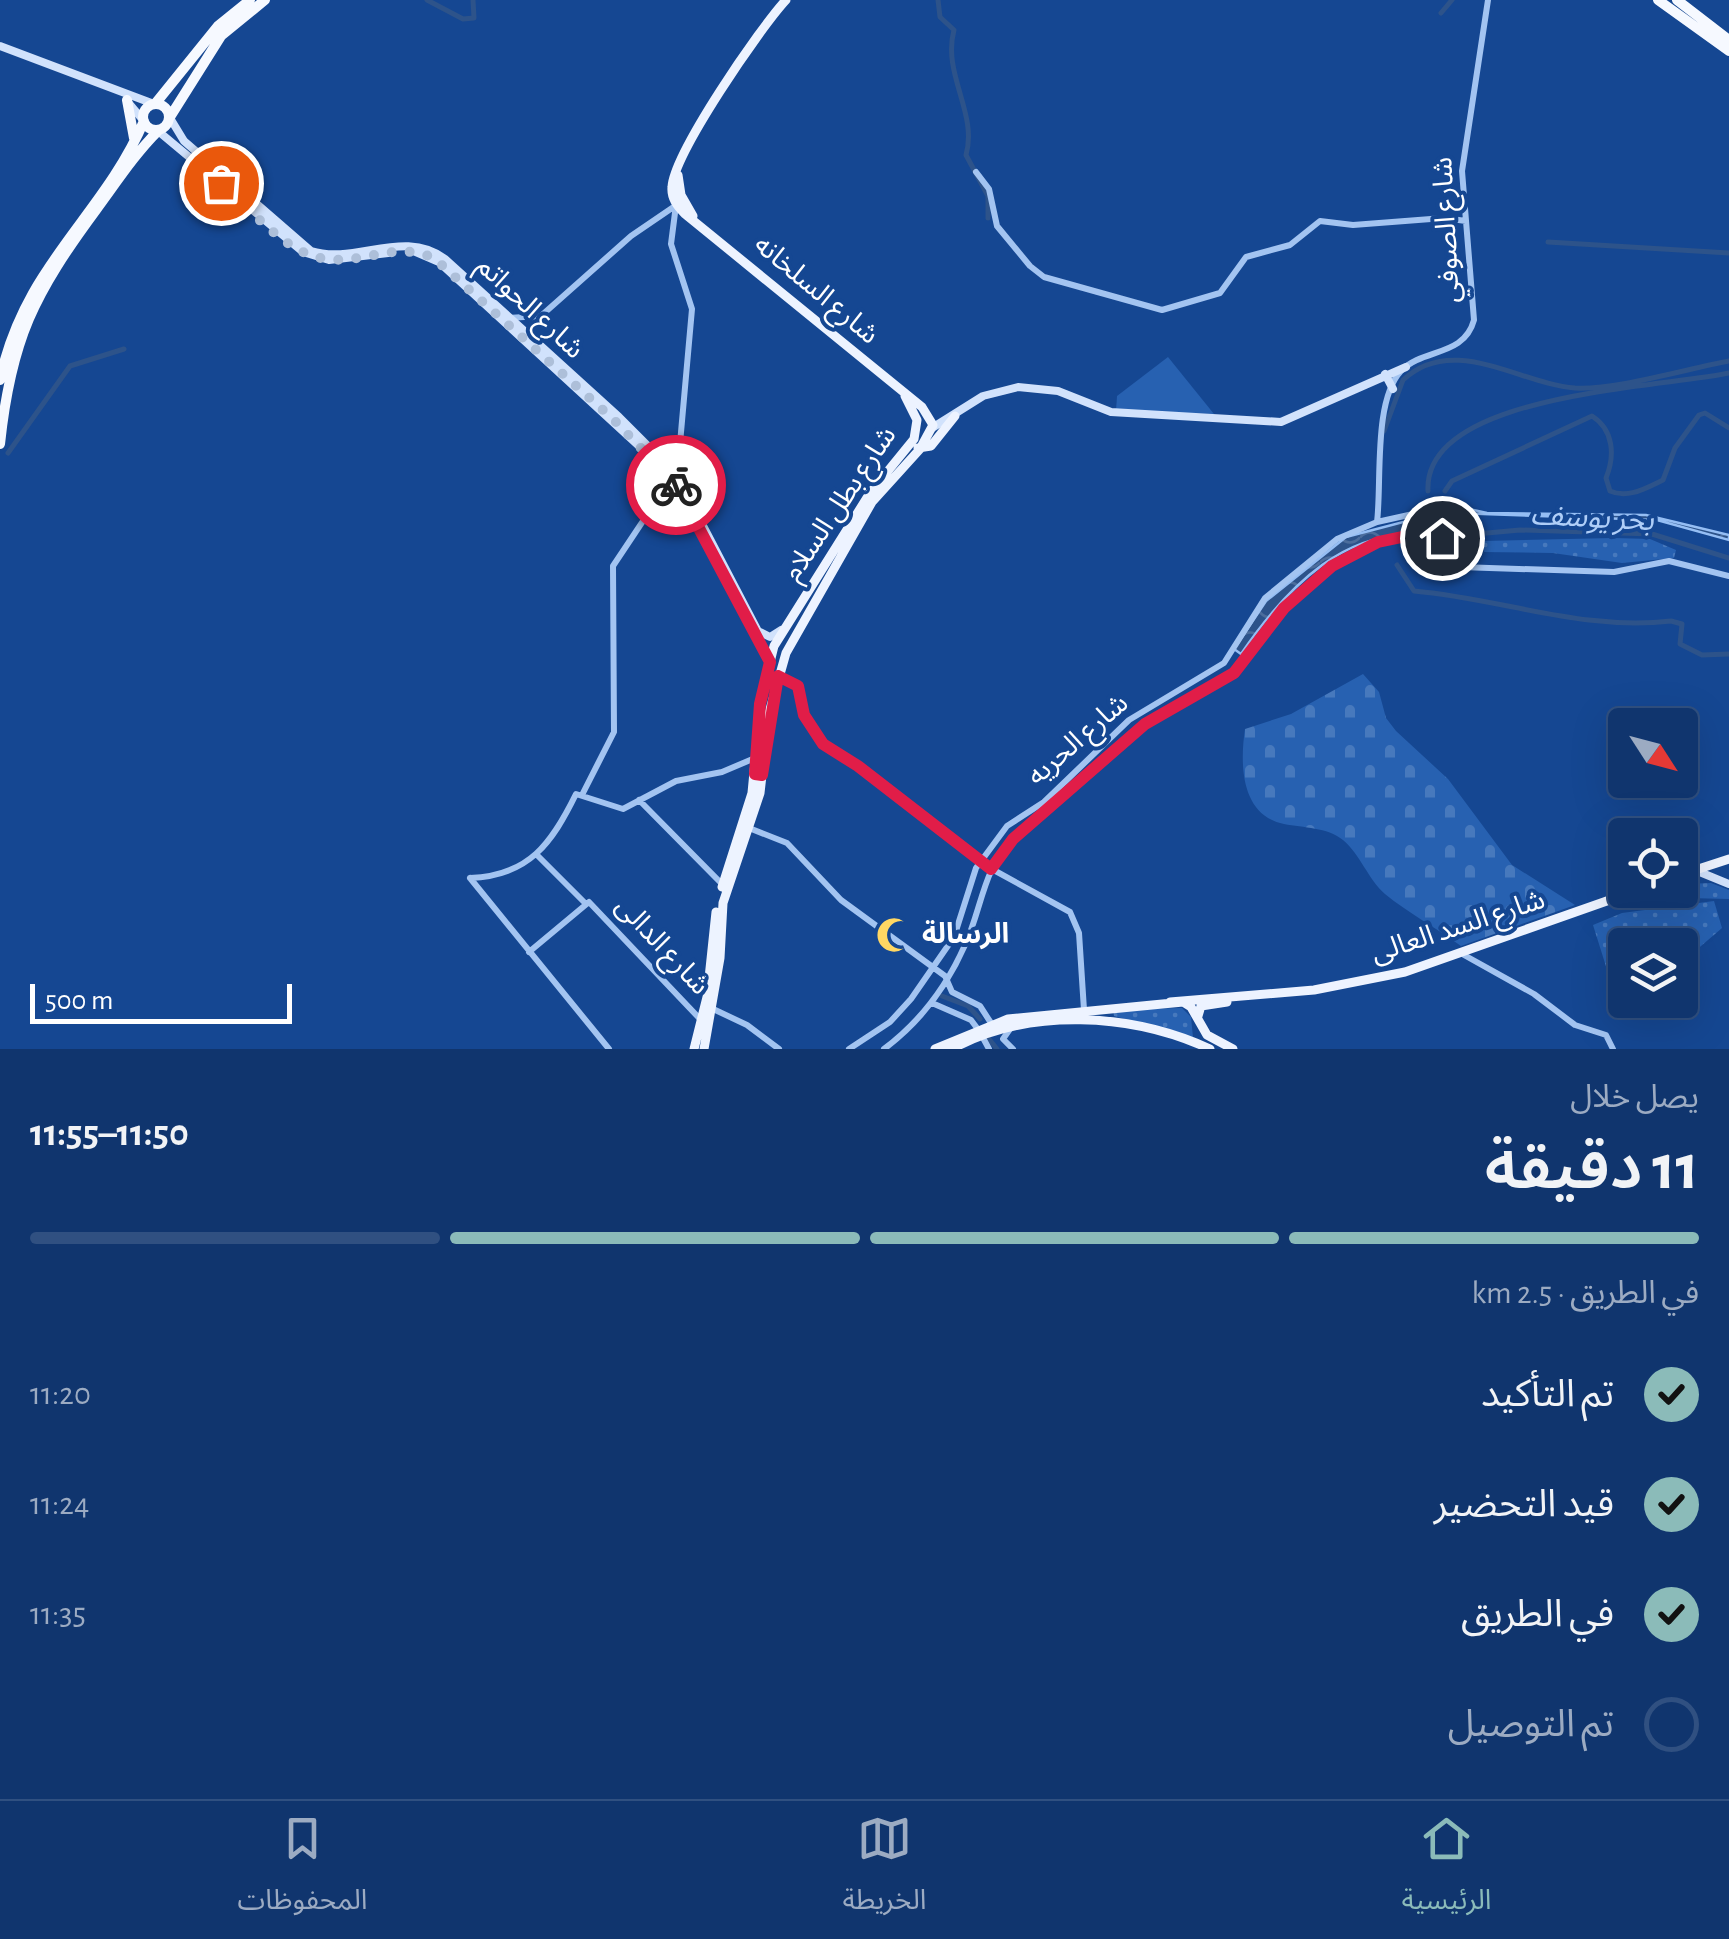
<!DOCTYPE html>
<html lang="ar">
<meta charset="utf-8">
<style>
:root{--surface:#10356e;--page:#1e4076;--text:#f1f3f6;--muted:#9cabc2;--line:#305081;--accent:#8bbbb9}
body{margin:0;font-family:"Alegreya Sans","Noto Sans Arabic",sans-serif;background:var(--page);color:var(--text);direction:rtl;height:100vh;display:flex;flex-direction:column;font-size:38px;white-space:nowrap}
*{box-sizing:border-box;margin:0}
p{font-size:32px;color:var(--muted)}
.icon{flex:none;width:55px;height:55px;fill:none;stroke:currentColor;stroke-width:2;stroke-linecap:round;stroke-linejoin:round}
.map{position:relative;height:1049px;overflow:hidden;direction:ltr}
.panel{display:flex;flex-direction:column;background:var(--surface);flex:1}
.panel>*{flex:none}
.needle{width:65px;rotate:126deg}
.buttons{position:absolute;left:1608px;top:708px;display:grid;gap:20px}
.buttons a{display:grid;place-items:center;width:90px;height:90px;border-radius:10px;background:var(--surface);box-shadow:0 10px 40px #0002,0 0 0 2px var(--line);font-size:50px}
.scale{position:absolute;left:30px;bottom:25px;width:262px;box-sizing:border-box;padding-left:10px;border:5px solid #fff;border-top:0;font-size:28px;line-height:35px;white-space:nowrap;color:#fff;-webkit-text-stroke:8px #154792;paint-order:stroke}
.pin{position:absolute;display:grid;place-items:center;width:85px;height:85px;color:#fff;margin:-42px;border:5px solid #fff;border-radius:50%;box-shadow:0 2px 10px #0007}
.courier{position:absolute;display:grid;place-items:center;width:100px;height:100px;margin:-50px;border:8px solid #e11d48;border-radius:50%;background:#fff;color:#222;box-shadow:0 2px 12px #0007}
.overview em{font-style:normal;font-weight:600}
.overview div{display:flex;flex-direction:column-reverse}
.overview{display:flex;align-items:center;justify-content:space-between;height:170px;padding:0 30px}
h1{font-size:65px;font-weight:600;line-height:75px}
.bar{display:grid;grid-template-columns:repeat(4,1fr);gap:15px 10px;align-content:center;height:120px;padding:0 30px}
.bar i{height:12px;border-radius:8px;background:var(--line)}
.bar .on{background:var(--accent)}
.bar p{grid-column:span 4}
ol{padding:0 30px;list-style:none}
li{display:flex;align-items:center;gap:30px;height:110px}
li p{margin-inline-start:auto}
li .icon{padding:10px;border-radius:50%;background:var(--accent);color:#111;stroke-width:4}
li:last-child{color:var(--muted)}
li i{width:55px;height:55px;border:5px solid var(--line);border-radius:50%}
.menu{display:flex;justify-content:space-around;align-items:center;height:140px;border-top:2px solid var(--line);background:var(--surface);font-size:28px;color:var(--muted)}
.menu a{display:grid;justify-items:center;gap:5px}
.menu .on{color:var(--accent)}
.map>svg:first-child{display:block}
.grass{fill:#2761b1}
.cemetery{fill:url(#cemetery-stones)}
.park{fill:url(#park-dots)}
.water{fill:url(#water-waves);stroke:#95bef4;stroke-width:2.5}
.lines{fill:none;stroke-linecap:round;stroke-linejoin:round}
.canal{stroke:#2d538a;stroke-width:5}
.tertiary{stroke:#a3c4f1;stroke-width:6}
.secondary{stroke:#d1e2fc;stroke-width:8}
.primary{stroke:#edf3ff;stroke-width:9}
.trunk{stroke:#f6f9ff;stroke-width:10}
.done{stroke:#adbfd9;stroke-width:10;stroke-dasharray:0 18}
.route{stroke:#e11d48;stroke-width:12}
.labels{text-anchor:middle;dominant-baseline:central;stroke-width:8;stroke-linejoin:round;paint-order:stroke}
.street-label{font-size:28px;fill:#fff;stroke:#154792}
.poi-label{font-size:28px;font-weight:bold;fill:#fff;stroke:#154792;text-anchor:start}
.water-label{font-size:30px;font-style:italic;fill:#afcef8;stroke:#154792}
</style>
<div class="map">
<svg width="1729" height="1049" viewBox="0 0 1729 1049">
<defs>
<pattern id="cemetery-stones" width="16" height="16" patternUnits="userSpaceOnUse" patternTransform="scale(2.5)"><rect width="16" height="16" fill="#2761b1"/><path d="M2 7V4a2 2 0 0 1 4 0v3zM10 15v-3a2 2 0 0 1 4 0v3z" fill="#4779bd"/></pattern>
<pattern id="park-dots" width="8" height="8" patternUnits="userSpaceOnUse" patternTransform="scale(2.5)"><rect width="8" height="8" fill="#2761b1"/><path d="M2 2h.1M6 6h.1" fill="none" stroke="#4779bd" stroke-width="1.8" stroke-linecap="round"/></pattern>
<pattern id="water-waves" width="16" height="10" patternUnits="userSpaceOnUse" patternTransform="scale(2.5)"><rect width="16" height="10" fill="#2d538a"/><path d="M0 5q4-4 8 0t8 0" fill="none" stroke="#4c6d9c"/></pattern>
</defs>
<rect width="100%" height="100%" fill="#154792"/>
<path class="grass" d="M1168,357L1214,414L1116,411L1117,396Z"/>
<path class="cemetery" d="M1363,674L1379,692L1386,718L1396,731L1448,779L1512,865L1575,905L1461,946C1437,928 1408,913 1385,894C1368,879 1360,854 1343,840C1327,827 1304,828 1284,824C1240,815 1240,763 1245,729L1291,714Z"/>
<path class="park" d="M1613,538L1650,539L1676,550L1674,558L1622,563L1553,553L1484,552V541Z
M1711,883L1729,890V899L1688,898L1630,910L1629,904L1680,890L1685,884Z
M1714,901L1722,928L1680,964V945H1625V1000H1637L1620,1011L1593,925L1622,913Z
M1182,1008L1191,1017L1193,1038L1114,1016L1113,1010Z"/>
<path class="water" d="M1460,507L1487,513L1646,515L1729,535V540L1657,520L1455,513L1454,508Z
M1426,516L1437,523L1434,540C1350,518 1284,591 1241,654L1234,649L1266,601L1346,537Z"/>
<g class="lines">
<path class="canal" d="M427,0L463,19L474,18L473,0
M938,0L940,17L954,30C942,74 978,113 966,155L988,196V218
M1441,13L1452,0
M1548,242L1729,253
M1384,431L1403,380C1453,333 1520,384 1575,388C1616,390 1686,369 1729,361
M8,453L70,366L124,349
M1428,491C1423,393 1661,388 1729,373
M1445,491L1452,481L1592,416C1614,430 1615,456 1606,478L1610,491C1628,499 1646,488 1663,480L1675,448L1699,415L1705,413L1729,428
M1454,536L1520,530L1652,534L1729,558
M1397,565L1414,591C1504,599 1580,631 1671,621L1682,624L1680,644L1702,655L1729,654
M942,996L968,1006L980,1019
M989,1039L997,1049"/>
<path class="tertiary" d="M976,172L989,189L997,226L1030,266L1044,277L1162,310L1220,293L1246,257L1290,245L1320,221L1353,225L1444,218L1466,221
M676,205L671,244L692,309L677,477
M507,318L540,316
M528,334L533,323L631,236L675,206
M1377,522C1382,483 1373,401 1401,371C1423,348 1464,357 1474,320L1462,171L1488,0
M1432,542L1429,557L1460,567L1614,572L1669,561L1729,576
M779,677L797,686L804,715L824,745L860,767L979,862L1070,912L1079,933L1084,1010
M582,795L614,732L613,566L671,479
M639,800L722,884
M749,828L787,843L841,900L945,976L952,992L980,1006L991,1023
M538,856L586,904
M470,878C529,876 552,843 576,794L623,809L676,781L722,772L755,758
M470,878L609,1049
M529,952L589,902L701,1020
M1464,955L1534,994L1575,1025L1606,1035L1613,1049
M932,1003L971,1020L977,1028
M711,1008L747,1025L779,1049
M1010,1029L1003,1039L1013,1049
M982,1036L989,1049
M849,1049L890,1022L911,999L954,937L976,868L1007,826L1044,802L1129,720L1224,663L1265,598L1337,539L1377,522L1431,510L1443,515L1445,531L1439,541L1389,539L1341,561L1282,610L1234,673L1155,716L1013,839C983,868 982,908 965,945C947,986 920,1022 884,1049"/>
<path class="secondary" d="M0,46L154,104
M127,101L143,120
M170,118L184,141L311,251C356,265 404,228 445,259L619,417L676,474L758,631L770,637L781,630
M158,131L303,252L329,260L388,253
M411,250L439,262L651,457L675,484L716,560
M1385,374L1393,389
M932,428L983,396L1018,387L1058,391L1111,412L1281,422L1406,367
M752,630L769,662
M1702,873L1729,884"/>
<path class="primary" d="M678,175L681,195L693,216
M918,448L931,446L955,416
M1680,875L1729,859
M722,887L752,793L761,699L774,646L870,493L914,439L917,420L905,396
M1632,897L1652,890
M1170,1002L1314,990L1405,972L1638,890
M1198,1016L1201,1006L1227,1002
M694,1049L707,997L716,912
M704,1049L720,958L723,903L760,793L769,713L786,653L872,502L920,449L933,425L922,407L685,214C677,206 671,198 672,187C674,153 760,28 786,0
M935,1049L1008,1019L1183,1002L1191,1007L1207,1035L1233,1049
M952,1049C1029,1007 1132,1013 1210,1049"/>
<path class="trunk" d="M1658,0L1729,51
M1677,0L1729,40
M127,100L134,138
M143 117a13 13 0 1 1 26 0a13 13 0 1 1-26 0Z
M155,104L218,26L250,0
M170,117L221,36L265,0
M0,380C24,265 103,217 144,121
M0,444C11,339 34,294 96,210C116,183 134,155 158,131"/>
</g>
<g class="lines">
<path class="done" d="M221,183C249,208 283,250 320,258C359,267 397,239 435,259L614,420L676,485"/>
<path class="route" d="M676,485L770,662L760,704L755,774L762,775L778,676L798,686L804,715L823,744L858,766L991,869L1013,839L1145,724L1234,673L1284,608L1332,566L1378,542L1402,537L1435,542L1442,538"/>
</g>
<defs>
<symbol id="mosque-bare" viewBox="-9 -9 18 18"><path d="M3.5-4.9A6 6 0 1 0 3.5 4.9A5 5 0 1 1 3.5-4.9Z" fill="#ffd763" stroke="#154792" stroke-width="2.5" paint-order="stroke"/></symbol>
</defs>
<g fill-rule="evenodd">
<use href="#mosque-bare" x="869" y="910" width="50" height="50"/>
</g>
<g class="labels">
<g class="street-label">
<text transform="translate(1447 230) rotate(-93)">شارع الصوفي</text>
<text transform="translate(816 290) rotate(40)">شارع السلخانه</text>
<text transform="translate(530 308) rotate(43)">شارع الحواتم</text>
<text transform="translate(840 504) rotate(-56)">شارع بطل السلام</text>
<text transform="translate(1078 740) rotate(-41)">شارع الحريه</text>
<text transform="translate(1458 927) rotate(-18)">شارع السد العالى</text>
<text transform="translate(662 946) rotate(47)">شارع الدالى</text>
</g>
<g class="poi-label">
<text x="922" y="935">الرسالة</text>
</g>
<g class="water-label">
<text transform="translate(1592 518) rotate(3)">بحر يوسف</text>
</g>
</g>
</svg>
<div class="buttons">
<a><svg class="needle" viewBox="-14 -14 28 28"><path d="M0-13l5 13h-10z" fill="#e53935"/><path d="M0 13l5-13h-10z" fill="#9cabc2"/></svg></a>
<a><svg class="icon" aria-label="locate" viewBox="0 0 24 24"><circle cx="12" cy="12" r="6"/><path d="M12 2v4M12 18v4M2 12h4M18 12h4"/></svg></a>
<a><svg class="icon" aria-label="layers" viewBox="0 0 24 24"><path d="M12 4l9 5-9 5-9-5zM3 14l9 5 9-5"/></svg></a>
</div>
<div class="scale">500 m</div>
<div class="pin" style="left:221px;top:183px;background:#ea580c"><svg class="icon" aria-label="bag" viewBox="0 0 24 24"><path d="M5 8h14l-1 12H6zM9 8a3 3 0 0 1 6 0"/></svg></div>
<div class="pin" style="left:1442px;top:538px;background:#1f2937"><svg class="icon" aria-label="home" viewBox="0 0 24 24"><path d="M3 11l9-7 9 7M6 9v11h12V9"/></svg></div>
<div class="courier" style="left:676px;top:485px"><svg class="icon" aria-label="bike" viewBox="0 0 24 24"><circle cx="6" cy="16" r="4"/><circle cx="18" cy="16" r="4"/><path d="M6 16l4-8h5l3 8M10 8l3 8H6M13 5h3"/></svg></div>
</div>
<section class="panel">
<div class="overview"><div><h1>11 دقيقة</h1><p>يصل خلال</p></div><em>11:50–11:55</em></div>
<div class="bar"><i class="on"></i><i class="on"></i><i class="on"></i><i></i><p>في الطريق · 2.5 km</p></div>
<ol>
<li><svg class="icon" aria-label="check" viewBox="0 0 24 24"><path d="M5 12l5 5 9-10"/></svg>تم التأكيد<p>11:20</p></li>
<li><svg class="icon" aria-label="check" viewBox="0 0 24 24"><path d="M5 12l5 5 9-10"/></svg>قيد التحضير<p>11:24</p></li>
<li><svg class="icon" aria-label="check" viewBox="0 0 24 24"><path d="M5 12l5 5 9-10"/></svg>في الطريق<p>11:35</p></li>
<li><i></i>تم التوصيل</li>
</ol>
</section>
<nav class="menu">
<a class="on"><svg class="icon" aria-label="home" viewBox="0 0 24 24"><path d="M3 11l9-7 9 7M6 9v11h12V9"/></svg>الرئيسية</a>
<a><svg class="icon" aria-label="map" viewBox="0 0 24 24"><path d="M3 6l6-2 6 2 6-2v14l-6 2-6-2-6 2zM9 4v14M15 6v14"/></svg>الخريطة</a>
<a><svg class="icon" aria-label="saved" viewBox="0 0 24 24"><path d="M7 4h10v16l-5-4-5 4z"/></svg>المحفوظات</a>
</nav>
